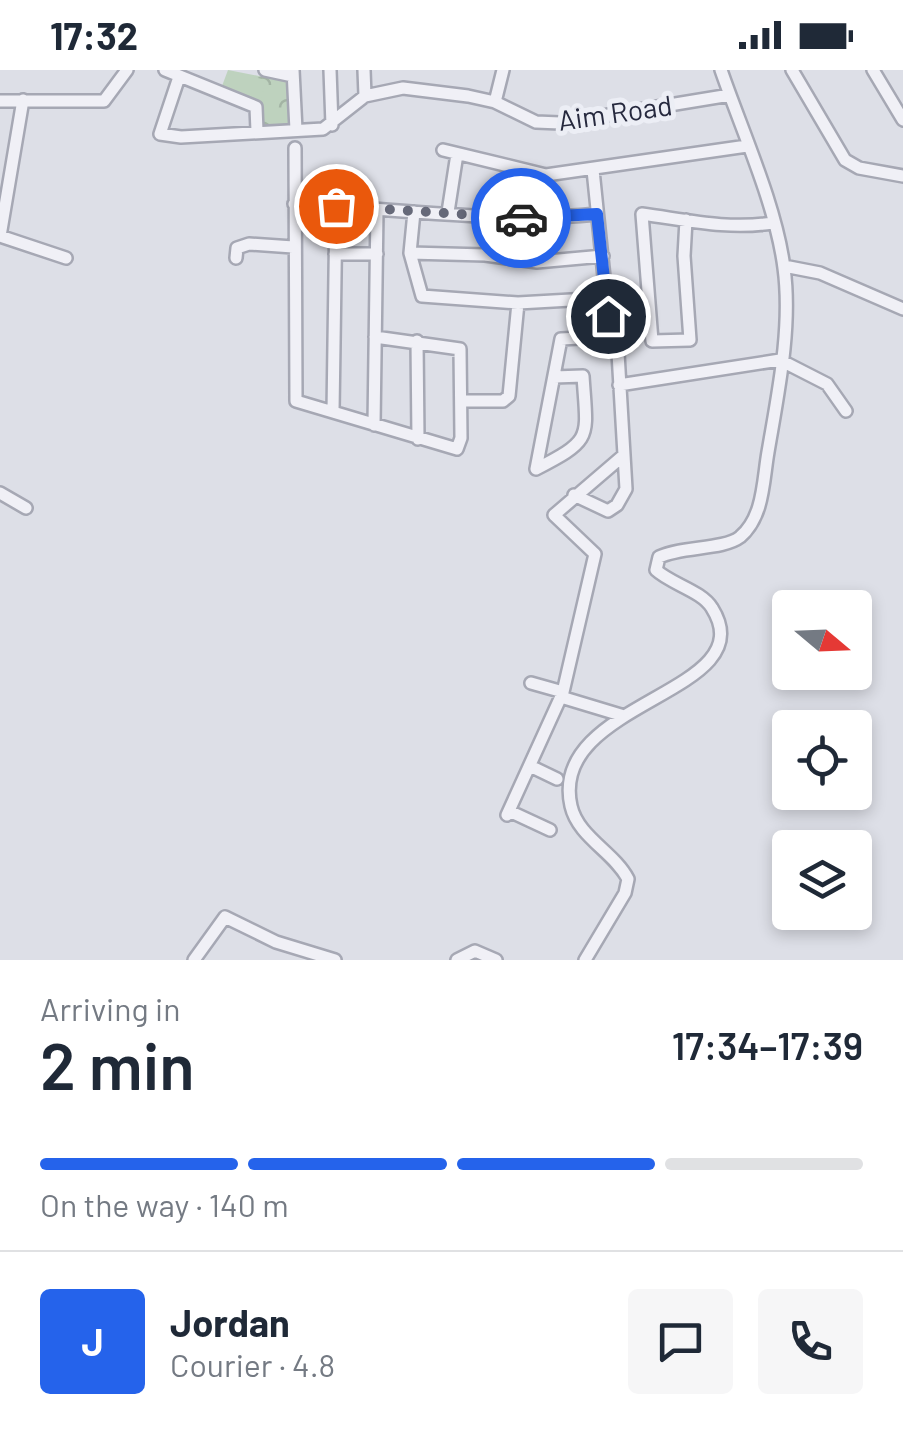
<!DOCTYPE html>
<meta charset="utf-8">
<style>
:root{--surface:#fff;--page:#f6f6f7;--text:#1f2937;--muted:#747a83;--line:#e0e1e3;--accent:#2563eb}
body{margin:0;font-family:Barlow,sans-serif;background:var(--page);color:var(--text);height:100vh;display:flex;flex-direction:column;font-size:38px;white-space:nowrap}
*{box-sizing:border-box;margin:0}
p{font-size:32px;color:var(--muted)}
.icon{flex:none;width:55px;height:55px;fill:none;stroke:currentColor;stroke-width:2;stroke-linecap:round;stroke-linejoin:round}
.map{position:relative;height:890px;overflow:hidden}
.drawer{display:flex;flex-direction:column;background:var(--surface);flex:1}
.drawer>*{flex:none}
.needle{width:65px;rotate:109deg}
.controls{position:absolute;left:772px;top:520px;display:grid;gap:20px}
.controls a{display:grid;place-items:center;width:100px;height:100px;border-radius:10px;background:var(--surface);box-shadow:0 5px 15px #0003;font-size:50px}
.pin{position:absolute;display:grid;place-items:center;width:85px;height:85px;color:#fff;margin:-42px;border:5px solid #fff;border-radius:50%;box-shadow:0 2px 10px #0007}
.courier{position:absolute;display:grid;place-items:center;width:100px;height:100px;margin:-50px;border:8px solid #2563eb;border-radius:50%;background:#fff;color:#222;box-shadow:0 2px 12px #0007}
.summary em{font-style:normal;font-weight:600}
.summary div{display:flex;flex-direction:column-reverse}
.summary{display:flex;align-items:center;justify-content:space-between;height:170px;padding:0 40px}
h1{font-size:65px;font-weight:600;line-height:75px}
.bar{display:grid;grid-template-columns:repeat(4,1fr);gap:15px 10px;align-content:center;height:120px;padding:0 40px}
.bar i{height:12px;border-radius:8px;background:var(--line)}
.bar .on{background:var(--accent)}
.bar p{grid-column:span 4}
.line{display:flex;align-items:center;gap:25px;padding:0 40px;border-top:2px solid var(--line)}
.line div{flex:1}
.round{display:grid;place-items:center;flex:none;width:105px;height:105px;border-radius:10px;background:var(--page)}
.status{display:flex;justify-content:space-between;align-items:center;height:70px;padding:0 50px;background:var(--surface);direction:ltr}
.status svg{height:28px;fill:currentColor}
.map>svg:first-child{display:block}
.park{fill:url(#park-crowns)}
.pitch{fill:#bed2be}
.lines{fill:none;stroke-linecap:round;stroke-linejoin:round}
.minor-casing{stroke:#a6a8b4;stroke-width:16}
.minor{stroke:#f0f0f6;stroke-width:11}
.done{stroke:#666979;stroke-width:10;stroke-dasharray:0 18}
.route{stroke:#2563eb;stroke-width:12}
.labels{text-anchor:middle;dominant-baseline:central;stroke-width:10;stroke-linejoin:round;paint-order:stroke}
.street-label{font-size:28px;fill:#26293e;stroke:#eceef5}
</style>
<div class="status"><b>17:32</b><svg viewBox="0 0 49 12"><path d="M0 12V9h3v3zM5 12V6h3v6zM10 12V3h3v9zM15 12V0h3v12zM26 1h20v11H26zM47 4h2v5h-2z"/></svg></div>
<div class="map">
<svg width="903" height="890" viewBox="0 0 903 890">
<defs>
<pattern id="park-crowns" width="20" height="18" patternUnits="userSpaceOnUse" patternTransform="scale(2.5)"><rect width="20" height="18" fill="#bed2be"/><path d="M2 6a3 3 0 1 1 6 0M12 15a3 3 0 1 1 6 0" fill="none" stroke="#a3b4a4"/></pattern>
</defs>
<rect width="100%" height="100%" fill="#dddfe7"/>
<path class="park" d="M228,0L290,12L294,56L264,58L258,35L219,24Z"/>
<path class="pitch" d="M229,1L266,10L260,33L223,23Z"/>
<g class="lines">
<defs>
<path id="minor" d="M165,0L256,37L257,61
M265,0L293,6
M293,0L296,60
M330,0L332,55
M364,0L365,26
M792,0L845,90L859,98L903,106
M873,0L903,50
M179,7L160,64L181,67L323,59L365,26L403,18L468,26L495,32L536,52L560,53L730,25
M0,31H104L127,0
M495,32L503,0
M295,78L296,331L457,379L461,368L460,279L375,267
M443,80L546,105L747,76
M593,100L608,246
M294,134C394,138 497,154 597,144
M414,142L410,183L422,226L518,233L606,228
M448,142L457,84
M686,150L684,186L690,270L652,271L642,144C687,150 728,160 772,153
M0,166L23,30
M0,166L66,188
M410,183L485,185L537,192L603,186
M335,184H377
M236,188L237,178L249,174L293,177
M784,196L820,203L903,239
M417,271L418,369
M619,315L780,290L827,314L846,341
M462,331H503L509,326L518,233
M333,342L336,136
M374,355L377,140
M536,399L561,269L617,266L626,419L617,435L608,441L574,425
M536,399C594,369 587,369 583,306L554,307
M0,423L26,438
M531,613L563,622
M561,627L624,646
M530,696L557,709
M509,741L550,760
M507,745L563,622L595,484L554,445L624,385
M194,890L225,847L276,872L335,890
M457,890L475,881L496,890
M585,890L625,823L628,809C614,782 578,767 571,736C547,630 766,624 712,538C702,521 671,514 656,500L659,487C682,476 723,480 740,467C764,447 763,410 768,382C778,323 792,257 784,198C776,135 742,61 721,0"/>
</defs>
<use href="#minor" class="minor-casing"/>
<use href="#minor" class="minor"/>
</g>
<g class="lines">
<path class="done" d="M336,136L521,148"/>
<path class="route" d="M521,148L597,144L608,246"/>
</g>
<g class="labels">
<g class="street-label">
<text transform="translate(615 42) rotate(-8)">Aim Road</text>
</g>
</g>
</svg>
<div class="controls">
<a><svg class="needle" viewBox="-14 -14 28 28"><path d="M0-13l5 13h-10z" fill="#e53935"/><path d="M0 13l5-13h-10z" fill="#747a83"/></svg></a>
<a><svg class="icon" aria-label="locate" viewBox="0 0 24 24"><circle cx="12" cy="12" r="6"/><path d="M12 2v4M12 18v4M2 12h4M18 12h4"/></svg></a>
<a><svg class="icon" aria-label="layers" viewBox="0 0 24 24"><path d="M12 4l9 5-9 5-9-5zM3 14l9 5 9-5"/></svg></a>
</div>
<div class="pin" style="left:336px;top:136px;background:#ea580c"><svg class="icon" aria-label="bag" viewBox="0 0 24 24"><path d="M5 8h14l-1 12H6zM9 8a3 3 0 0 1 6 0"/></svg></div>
<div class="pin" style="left:608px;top:246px;background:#1f2937"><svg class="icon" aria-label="home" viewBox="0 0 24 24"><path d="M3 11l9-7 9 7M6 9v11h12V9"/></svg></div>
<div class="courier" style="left:521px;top:148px"><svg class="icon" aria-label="car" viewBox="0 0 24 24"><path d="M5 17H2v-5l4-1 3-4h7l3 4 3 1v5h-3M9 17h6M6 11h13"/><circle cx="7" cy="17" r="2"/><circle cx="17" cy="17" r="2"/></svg></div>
</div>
<section class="drawer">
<div class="summary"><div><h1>2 min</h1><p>Arriving in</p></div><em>17:34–17:39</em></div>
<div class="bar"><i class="on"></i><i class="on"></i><i class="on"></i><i></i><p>On the way · 140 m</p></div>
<div class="line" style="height:180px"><b class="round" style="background:var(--accent);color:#fff">J</b><div><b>Jordan</b><p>Courier · 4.8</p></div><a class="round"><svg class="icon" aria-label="chat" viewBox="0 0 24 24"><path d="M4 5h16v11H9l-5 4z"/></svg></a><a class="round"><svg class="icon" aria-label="phone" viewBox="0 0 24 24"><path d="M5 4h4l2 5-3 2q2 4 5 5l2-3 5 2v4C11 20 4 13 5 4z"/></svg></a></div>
</section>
